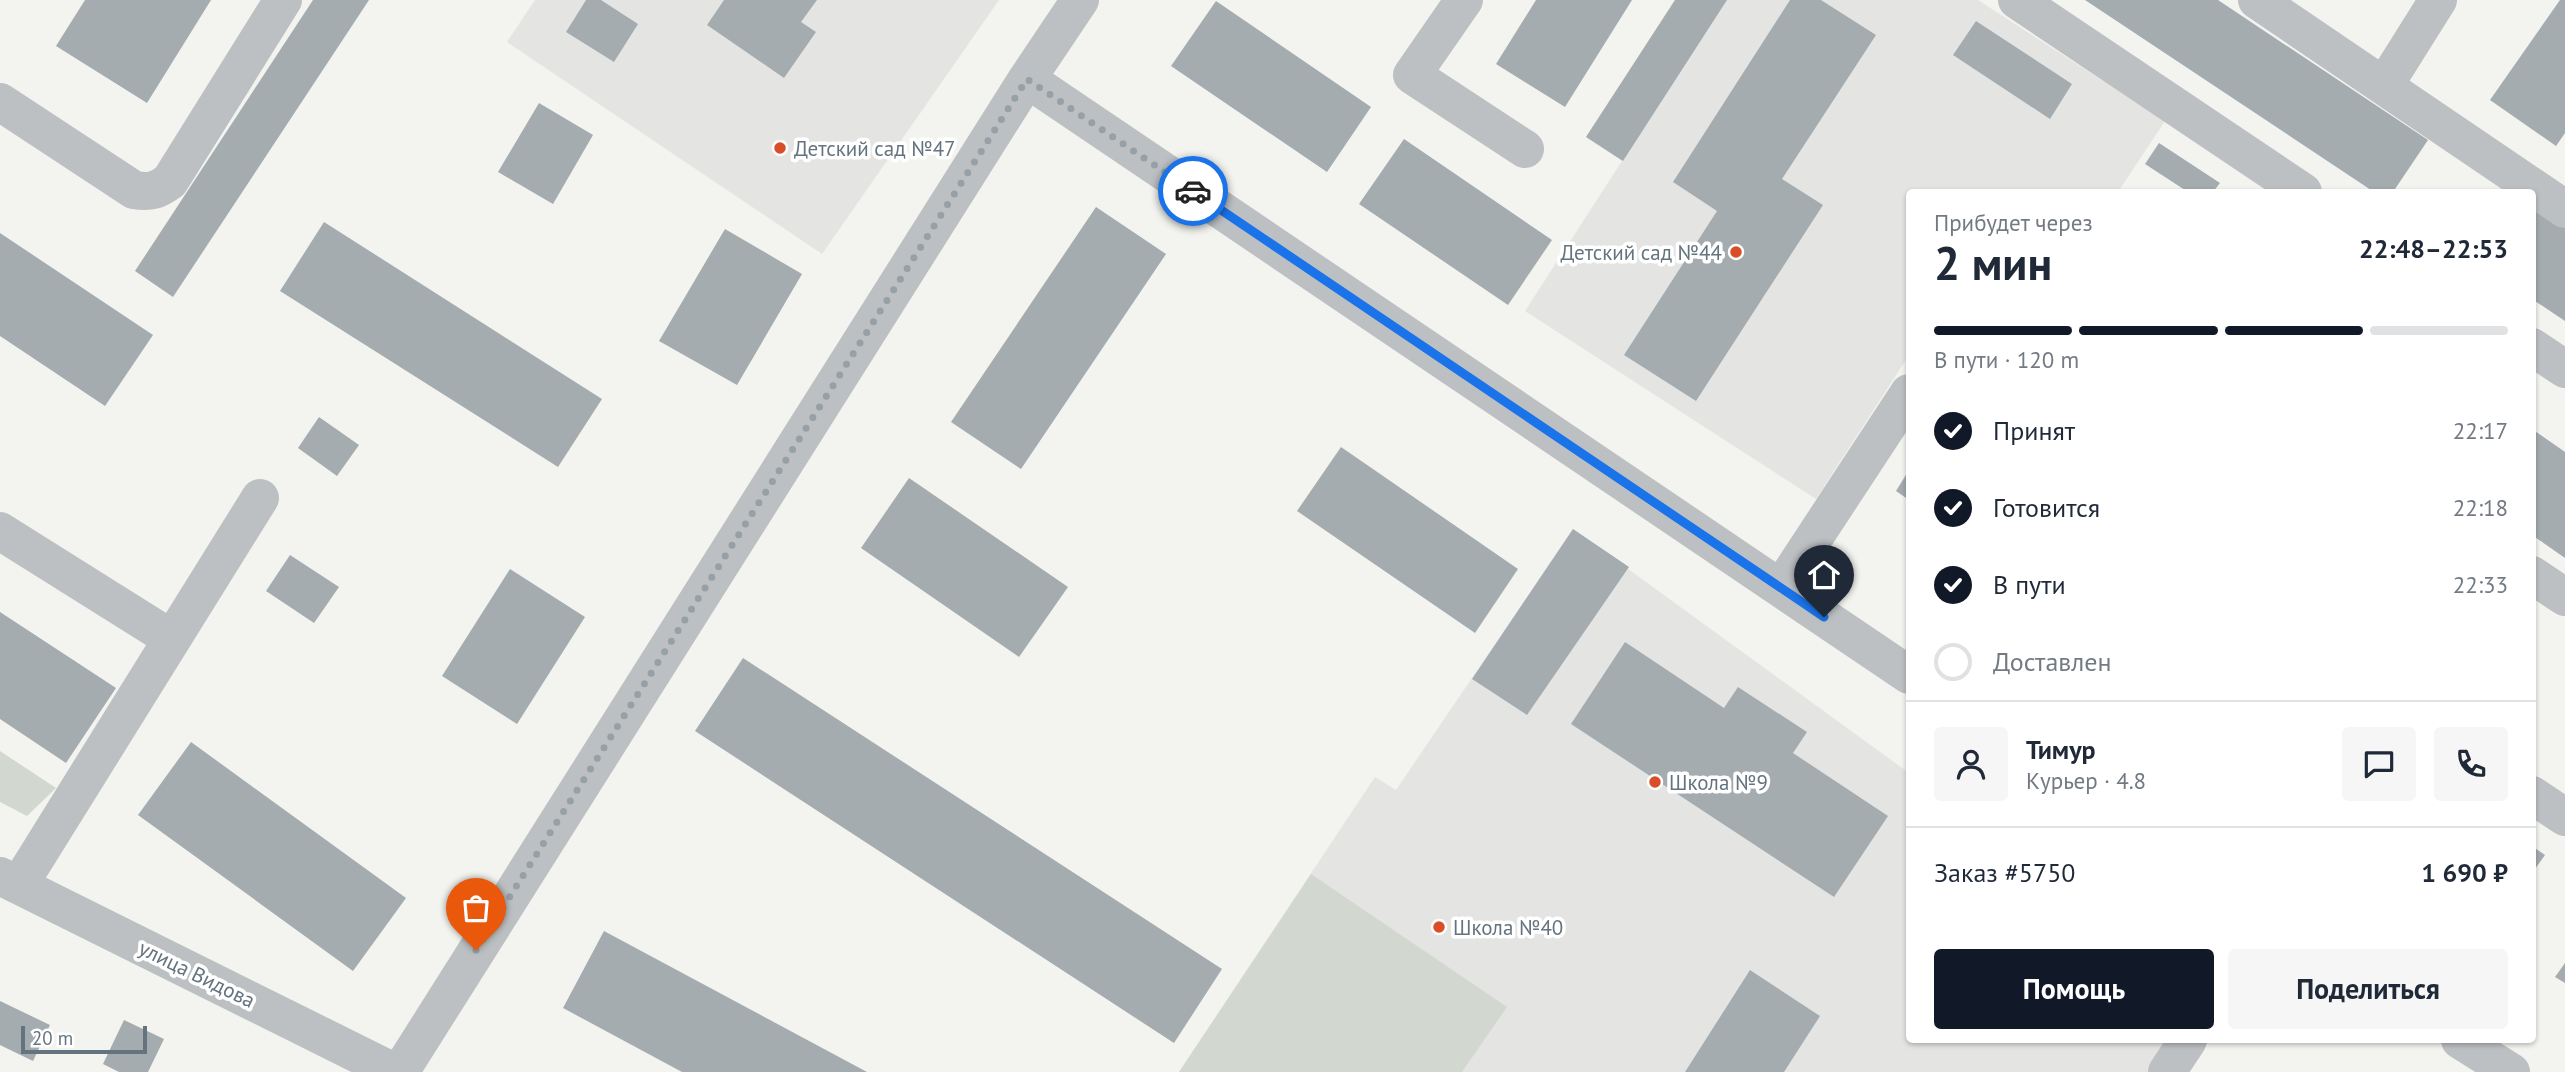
<!DOCTYPE html>
<html lang="ru">
<meta charset="utf-8">
<style>
:root{--surface:#fff;--page:#f6f6f7;--text:#1f2937;--muted:#747a83;--line:#e0e1e3;--accent:#111827}
body{margin:0;font-family:"PT Sans",sans-serif;background:var(--page);color:var(--text);height:100vh;display:flex;flex-direction:column;font-size:26px;white-space:nowrap}
*{box-sizing:border-box;margin:0}
p{font-size:23px;color:var(--muted)}
.icon{flex:none;width:38px;height:38px;fill:none;stroke:currentColor;stroke-width:2;stroke-linecap:round;stroke-linejoin:round}
.map{position:relative;flex:1;overflow:hidden}
.sheet{position:absolute;left:1906px;top:189px;width:630px;height:854px;display:flex;flex-direction:column;background:var(--surface);border-radius:7px;box-shadow:0 2px 5px #0004}
.sheet>*{flex:none}
.scale{position:absolute;left:21px;bottom:18px;width:126px;box-sizing:border-box;padding-left:7px;border:4px solid #64747f;border-top:0;font-size:19px;line-height:24px;white-space:nowrap;color:#64747f;-webkit-text-stroke:5px #fff;paint-order:stroke}
.pin{position:absolute;display:grid;place-items:center;width:60px;height:60px;color:#fff;margin:-72px -30px;border-radius:50% 50% 50% 0;rotate:-45deg;box-shadow:0 0 7px #0007}
.pin .icon{rotate:45deg}
.courier{position:absolute;display:grid;place-items:center;width:70px;height:70px;margin:-35px;border:5px solid #1a73e8;border-radius:50%;background:#fff;color:#222;box-shadow:0 2px 9px #0007}
.summary em{font-style:normal;font-weight:800}
.summary div{display:flex;flex-direction:column-reverse}
.summary{display:flex;align-items:center;justify-content:space-between;height:119px;padding:0 28px}
h1{font-size:46px;font-weight:800;line-height:52px}
.bar{display:grid;grid-template-columns:repeat(4,1fr);gap:10px 7px;align-content:center;height:84px;padding:0 28px}
.bar i{height:9px;border-radius:5px;background:var(--line)}
.bar .current{background:var(--accent)}
.bar p{grid-column:span 4}
.line{display:flex;align-items:center;gap:18px;padding:0 28px;border-top:2px solid var(--line)}
.line div{flex:1}
.round{display:grid;place-items:center;flex:none;width:74px;height:74px;border-radius:7px;background:var(--page)}
ol{padding:0 28px;list-style:none}
li{display:flex;align-items:center;gap:21px;height:77px}
li p{margin-inline-start:auto}
li .icon{padding:7px;border-radius:50%;background:var(--accent);color:#fff;stroke-width:4}
li:last-child{color:var(--muted)}
li i{width:38px;height:38px;border:4px solid var(--line);border-radius:50%}
.action{display:flex;gap:14px;margin-top:auto;padding:14px 28px}
.action a{flex:1;height:80px;border-radius:7px;background:var(--accent);color:#fff;font-size:28px;font-weight:800;line-height:80px;text-align:center}
.action a+a{background:var(--page);color:var(--text)}
.map>svg:first-child{display:block}
.built{fill:#e4e5e3}
.green{fill:#d2d8cf}
.building{fill:#a4acb0}
.lines{fill:none;stroke-linecap:round;stroke-linejoin:round}
.minor{stroke:#bcc0c3;stroke-width:38}
.done{stroke:#96a0a6;stroke-width:7;stroke-dasharray:0 12.6}
.route{stroke:#1a73e8;stroke-width:9}
.poi-dot{fill:#d94e29;stroke:#fff;stroke-width:2.5}
.labels{text-anchor:middle;dominant-baseline:central;stroke-width:7;stroke-linejoin:round;paint-order:stroke}
.poi-label{font-size:21px;fill:#64747f;stroke:#fff;text-anchor:start}
.street-label{font-size:21px;fill:#64747f;stroke:#fff}
</style>
<div class="map">
<svg width="2565" height="1072" viewBox="0 0 2565 1072">
<rect width="100%" height="100%" fill="#f3f3ef"/>
<path class="built" d="M535,0H999L822,254L507,42Z
M1675,0H1978L2165,121L2118,192H1909V355L1816,499L1525,311L1622,161L1586,137Z
M1573,529L1909,773V1040H2171L2153,1072H1179L1375,777L1396,790Z"/>
<path class="green" d="M0,751L56,788L27,816L0,802Z
M1311,874L1507,1007L1462,1072H1179Z"/>
<path class="building" d="M85,0H211L147,103L56,46Z
M313,0H369L173,297L135,271Z
M586,0H601L638,24L614,62L566,32Z
M724,0H817L801,22L816,32L784,78L707,25Z
M1536,0H1632L1565,107L1496,64Z
M1675,0H1727L1623,161L1586,137Z
M1790,0H1821L1876,35L1782,179L1823,205L1696,401L1624,355L1717,211L1673,182Z
M2085,0H2218L2428,140L2393,192H2374Z
M2560,0H2565V133L2556,146L2490,100Z
M1216,1L1371,107L1327,172L1171,66Z
M1976,21L2072,84L2050,119L1953,55Z
M539,103L593,135L553,204L498,172Z
M1404,139L1552,240L1508,305L1359,204Z
M2159,143L2220,183L2213,192H2188L2145,164Z
M2532,201L2565,223V321L2532,299Z
M1096,207L1166,254L1021,469L951,422Z
M324,222L602,399L558,467L280,291Z
M725,229L802,274L737,385L659,341Z
M0,233L153,335L105,406L0,336Z
M319,417L359,445L337,476L298,448Z
M2532,429L2565,452V558L2532,535Z
M1341,447L1518,569L1475,633L1297,511Z
M1909,470V500L1896,491Z
M909,478L1068,587L1019,657L861,548Z
M1573,529L1629,567L1527,715L1472,679Z
M290,555L339,587L314,623L266,591Z
M510,569L585,617L517,724L442,676Z
M0,612L116,688L66,763L0,719Z
M1625,642L1724,708L1738,687L1807,732L1793,753L1888,816L1834,897L1571,724Z
M743,658L1222,969L1174,1043L695,731Z
M191,742L406,898L353,971L138,815Z
M2532,846L2545,855L2532,873Z
M604,931L867,1072H682L563,1008Z
M2565,963V983L2555,977Z
M1750,970L1820,1016L1784,1072H1685Z
M0,1001L50,1025L33,1061L0,1045Z
M124,1020L164,1039L148,1072H119L103,1064Z"/>
<g class="lines">
<path class="minor" d="M1464,0L1412,75L1525,149
M2017,0L2303,192
M2257,0L2565,209
M1027,79L1909,675
M2384,86L2438,0
M0,102L134,190C150,193 158,190 170,181L283,0
M2532,347L2565,369
M0,531L172,639
M2532,575L2565,597
M1781,588L1909,393
M2532,795L2565,817
M0,876L394,1072
M19,885L260,498
M2460,1040L2511,1072
M400,1072L1027,79L1080,0
M2167,1072L2188,1040"/>
</g>
<g class="lines">
<path class="done" d="M476,950L1027,79L1193,191"/>
<path class="route" d="M1193,191L1824,617"/>
</g>
<g class="poi-dot">
<circle cx="780" cy="148" r="7"/>
<circle cx="1736" cy="252" r="7"/>
<circle cx="1655" cy="782" r="7"/>
<circle cx="1439" cy="927" r="7"/>
</g>
<g class="labels">
<g class="poi-label">
<text x="794" y="148">Детский сад №47</text>
<text x="1722" y="252" text-anchor="end">Детский сад №44</text>
<text x="1669" y="782">Школа №9</text>
<text x="1453" y="927">Школа №40</text>
</g>
<g class="street-label">
<text transform="translate(197 974) rotate(26)">улица Видова</text>
</g>
</g>
</svg>
<div class="scale">20 m</div>
<div class="pin" style="left:476px;top:950px;background:#ea580c"><svg class="icon" aria-label="bag" viewBox="0 0 24 24"><path d="M5 8h14l-1 12H6zM9 8a3 3 0 0 1 6 0"/></svg></div>
<div class="pin" style="left:1824px;top:617px;background:#1f2937"><svg class="icon" aria-label="home" viewBox="0 0 24 24"><path d="M3 11l9-7 9 7M6 9v11h12V9"/></svg></div>
<div class="courier" style="left:1193px;top:191px"><svg class="icon" aria-label="car" viewBox="0 0 24 24"><path d="M5 17H2v-5l4-1 3-4h7l3 4 3 1v5h-3M9 17h6M6 11h13"/><circle cx="7" cy="17" r="2"/><circle cx="17" cy="17" r="2"/></svg></div>
<section class="sheet">
<div class="summary"><div><h1>2 мин</h1><p>Прибудет через</p></div><em>22:48–22:53</em></div>
<div class="bar"><i class="current"></i><i class="current"></i><i class="current"></i><i></i><p>В пути · 120 m</p></div>
<ol>
<li><svg class="icon" aria-label="check" viewBox="0 0 24 24"><path d="M5 12l5 5 9-10"/></svg>Принят<p>22:17</p></li>
<li><svg class="icon" aria-label="check" viewBox="0 0 24 24"><path d="M5 12l5 5 9-10"/></svg>Готовится<p>22:18</p></li>
<li><svg class="icon" aria-label="check" viewBox="0 0 24 24"><path d="M5 12l5 5 9-10"/></svg>В пути<p>22:33</p></li>
<li><i></i>Доставлен</li>
</ol>
<div class="line" style="height:126px"><a class="round"><svg class="icon" aria-label="person" viewBox="0 0 24 24"><circle cx="12" cy="8" r="4"/><path d="M4 21q1-7 8-7t8 7"/></svg></a><div><b>Тимур</b><p>Курьер · 4.8</p></div><a class="round"><svg class="icon" aria-label="chat" viewBox="0 0 24 24"><path d="M4 5h16v11H9l-5 4z"/></svg></a><a class="round"><svg class="icon" aria-label="phone" viewBox="0 0 24 24"><path d="M5 4h4l2 5-3 2q2 4 5 5l2-3 5 2v4C11 20 4 13 5 4z"/></svg></a></div>
<div class="line" style="height:91px"><div>Заказ #5750</div><b>1 690 ₽</b></div>
<div class="action"><a>Помощь</a><a>Поделиться</a></div>
</section>
</div>
